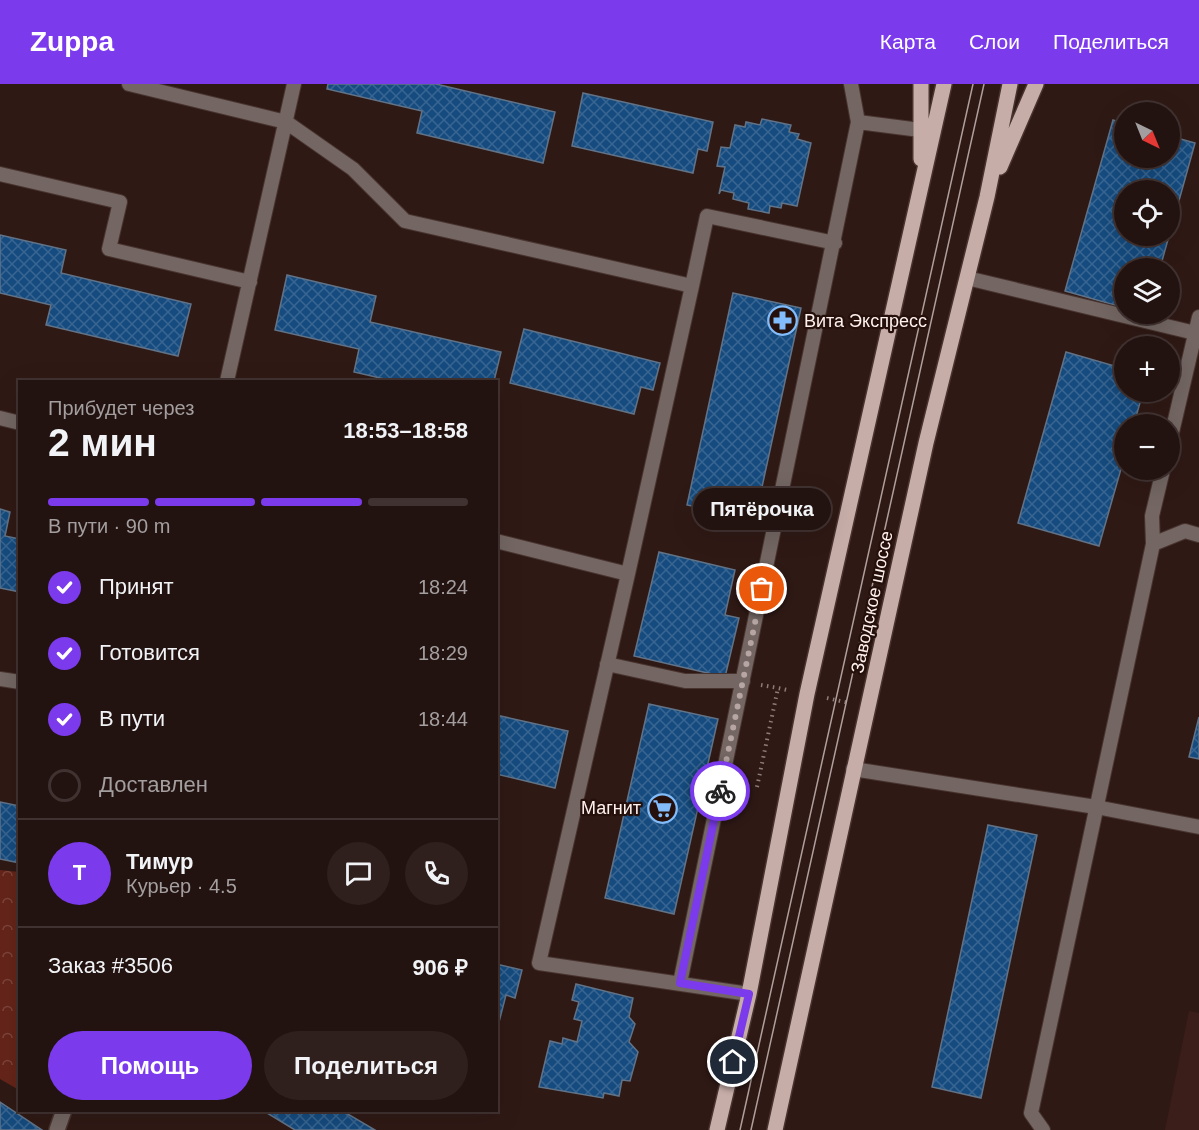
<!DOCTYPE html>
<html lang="ru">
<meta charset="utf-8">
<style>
:root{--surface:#231310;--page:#2f201e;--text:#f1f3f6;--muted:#a39e9f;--line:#403230;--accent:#7c3aed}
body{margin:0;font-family:Arial,sans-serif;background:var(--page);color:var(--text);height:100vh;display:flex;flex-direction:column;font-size:22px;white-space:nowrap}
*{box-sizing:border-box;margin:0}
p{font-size:20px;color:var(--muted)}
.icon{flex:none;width:33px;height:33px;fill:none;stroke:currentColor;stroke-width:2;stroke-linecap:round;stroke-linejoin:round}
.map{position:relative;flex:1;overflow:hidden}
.sheet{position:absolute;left:18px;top:296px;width:480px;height:732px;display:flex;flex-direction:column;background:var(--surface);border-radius:0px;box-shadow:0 6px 24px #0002,0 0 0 2px var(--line)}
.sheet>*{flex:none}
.needle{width:39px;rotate:137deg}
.controls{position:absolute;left:1114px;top:18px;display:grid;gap:12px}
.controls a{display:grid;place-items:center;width:66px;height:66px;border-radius:50%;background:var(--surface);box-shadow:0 6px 24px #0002,0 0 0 2px var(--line);font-size:30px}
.pin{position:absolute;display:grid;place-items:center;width:51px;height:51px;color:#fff;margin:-26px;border:3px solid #fff;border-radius:50%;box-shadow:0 2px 6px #0007}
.courier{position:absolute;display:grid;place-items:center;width:60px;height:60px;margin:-30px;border:4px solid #7c3aed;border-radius:50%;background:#fff;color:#222;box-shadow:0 2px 8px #0007}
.bubble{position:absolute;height:42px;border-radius:21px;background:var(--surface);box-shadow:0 6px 24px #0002,0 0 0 2px var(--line);font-size:20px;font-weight:700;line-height:42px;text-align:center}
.headline em{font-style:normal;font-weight:700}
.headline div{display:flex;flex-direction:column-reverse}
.headline{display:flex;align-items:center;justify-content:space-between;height:102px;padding:0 30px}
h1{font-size:39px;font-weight:700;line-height:45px}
.bar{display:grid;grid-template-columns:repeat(4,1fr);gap:9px 6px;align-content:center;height:72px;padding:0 30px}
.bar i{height:8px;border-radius:4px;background:var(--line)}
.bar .active{background:var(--accent)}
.bar p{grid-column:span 4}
.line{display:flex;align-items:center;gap:15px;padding:0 30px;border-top:2px solid var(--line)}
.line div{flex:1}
.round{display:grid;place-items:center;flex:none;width:63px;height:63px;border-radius:32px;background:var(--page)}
ol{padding:0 30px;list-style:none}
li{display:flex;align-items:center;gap:18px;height:66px}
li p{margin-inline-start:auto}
li .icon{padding:6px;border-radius:50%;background:var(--accent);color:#fff;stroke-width:4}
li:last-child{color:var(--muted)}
li i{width:33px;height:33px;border:3px solid var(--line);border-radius:50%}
.button{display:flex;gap:12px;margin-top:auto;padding:12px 30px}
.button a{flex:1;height:69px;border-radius:36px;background:var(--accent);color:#fff;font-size:24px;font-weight:700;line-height:69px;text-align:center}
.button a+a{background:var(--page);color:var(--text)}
header{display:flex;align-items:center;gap:36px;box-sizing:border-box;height:84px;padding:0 30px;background:var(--accent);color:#fff}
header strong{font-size:28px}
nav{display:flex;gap:33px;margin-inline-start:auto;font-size:21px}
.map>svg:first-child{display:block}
.built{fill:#3b1e19}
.forest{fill:url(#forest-crowns)}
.building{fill:url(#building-cross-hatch);stroke:#627387;stroke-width:1.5}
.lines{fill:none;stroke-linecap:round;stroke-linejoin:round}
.lane-casing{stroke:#48332f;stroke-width:16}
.street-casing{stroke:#48332f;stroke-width:18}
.primary-casing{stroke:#48332f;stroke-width:18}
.path{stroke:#8e7c78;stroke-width:4;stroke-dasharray:1.5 4.5;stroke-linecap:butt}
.lane{stroke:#736663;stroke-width:14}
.street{stroke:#736663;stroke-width:15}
.primary{stroke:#c7ada8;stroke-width:15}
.tram{stroke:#b09f9c;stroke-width:1.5}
.done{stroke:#b6a5a2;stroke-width:6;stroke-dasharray:0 10.8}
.route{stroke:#7c3aed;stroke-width:8}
.labels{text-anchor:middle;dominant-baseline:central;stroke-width:4.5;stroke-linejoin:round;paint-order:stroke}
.poi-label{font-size:18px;fill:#fef1ee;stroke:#25100c;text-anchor:start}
.street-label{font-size:18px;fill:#fef1ee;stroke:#25100c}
</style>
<header>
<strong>Zuppa</strong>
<nav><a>Карта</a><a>Слои</a><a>Поделиться</a></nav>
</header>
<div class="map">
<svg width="1199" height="1046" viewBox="0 0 1199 1046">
<defs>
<pattern id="forest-crowns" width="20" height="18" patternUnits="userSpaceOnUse" patternTransform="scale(1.5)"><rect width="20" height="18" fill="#652419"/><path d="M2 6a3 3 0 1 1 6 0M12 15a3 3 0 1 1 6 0" fill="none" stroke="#7c443b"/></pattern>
<pattern id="building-cross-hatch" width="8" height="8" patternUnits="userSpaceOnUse" patternTransform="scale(1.5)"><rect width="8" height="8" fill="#154b7e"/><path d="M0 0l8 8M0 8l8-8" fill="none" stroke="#386591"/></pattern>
</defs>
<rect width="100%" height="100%" fill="#2f1915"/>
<path class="built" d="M1189,927L1199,929V1046H1165Z"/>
<path class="forest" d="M0,786L19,788V1006L0,995Z"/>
<path class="building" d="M328,0H436L555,28L543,79L417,49L422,27L327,5Z
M583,9L713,38L707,67L698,65L693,89L572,62Z
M762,35L791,41L789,48L799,50L797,55L811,59L797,122L782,119L781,124L770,122L769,129L748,125L749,119L733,115L734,109L721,106L719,110L725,83L717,82L721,63L730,64L735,41L745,43L746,38L760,41Z
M1113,36L1125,40V74H1170V52L1195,59L1170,149V106H1125V152H1169L1160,184H1125V224L1065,207Z
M0,151L66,166L61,189L191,220L178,272L46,241L51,221L0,209Z
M287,191L376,212L370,238L501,268L494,297H393L354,288L359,265L275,246Z
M733,209L801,224L755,435L687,421Z
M524,245L660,279L653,306L641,303L634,330L510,299Z
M1066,268L1125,285V308H1143L1134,340H1125V371L1099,462L1018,439Z
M0,425L10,428L5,452L20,455V508L0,504Z
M659,468L735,486L725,531L739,534L725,593L634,572Z
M649,620L718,635L674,830L605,814Z
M496,631L568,647L555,704L496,690Z
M1199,633V675L1189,673Z
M0,718L20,722V779L0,775Z
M988,741L1037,751L981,1014L932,1003Z
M496,880L522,886L515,914L506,911L499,938L496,937Z
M576,900L633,914L629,933L635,940L629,958L638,968L630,997L622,996L619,1012L604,1009L603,1014L539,1003L550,957L562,960L563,954L577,958L582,937L574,935L579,918L572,916Z
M0,1018L42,1046H0Z
M262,1026H341L375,1046H295Z"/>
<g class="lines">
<defs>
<path id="lane" d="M129,0L286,38L353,85L405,137L692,202L707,132L835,159
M851,0L858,38L920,46
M0,90L120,118L109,165L250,198
M967,194L1199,250
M227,297L294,0
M0,334L20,339
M1170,357L1199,233
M496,457L628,490L539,879L749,910
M1153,460L1152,432L1163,386
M628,490L692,202
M607,580L685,597H743
M0,595L20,598
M853,685L1096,723L1199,743
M680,899L858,38
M1043,1046L1031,1029L1153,460L1185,447L1199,451"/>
<path id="street" d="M57,1046L64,1026"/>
<path id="primary" d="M921,0V75
M1000,83L1036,0
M717,1046L749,910L807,610L944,0
M775,1046L926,359L987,113L1010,0"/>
</defs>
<use href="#lane" class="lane-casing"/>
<use href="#street" class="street-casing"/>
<use href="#primary" class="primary-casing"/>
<path class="path" d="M761,601L778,604
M827,614L849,619
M757,703L778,604L787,606"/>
<use href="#lane" class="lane"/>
<use href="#street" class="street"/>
<use href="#primary" class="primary"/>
<path class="tram" d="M740,1046L973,0
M751,1046L984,0"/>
</g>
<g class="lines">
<path class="done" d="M720,707L762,505"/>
<path class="route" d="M720,707L680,899L749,910L733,978"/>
</g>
<defs>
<symbol id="pharmacy-ring" viewBox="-11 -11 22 22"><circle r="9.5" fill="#25100c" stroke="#82bcfa" stroke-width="1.5"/><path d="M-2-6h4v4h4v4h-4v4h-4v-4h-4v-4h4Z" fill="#82bcfa"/></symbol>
<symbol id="supermarket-ring" viewBox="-11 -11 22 22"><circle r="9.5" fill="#25100c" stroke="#82bcfa" stroke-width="1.5"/><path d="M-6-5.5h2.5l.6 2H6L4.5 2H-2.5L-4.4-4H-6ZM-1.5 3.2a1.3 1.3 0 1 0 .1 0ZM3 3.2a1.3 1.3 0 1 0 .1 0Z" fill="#82bcfa"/></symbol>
</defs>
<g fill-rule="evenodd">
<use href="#pharmacy-ring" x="766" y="220" width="33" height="33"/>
<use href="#supermarket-ring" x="646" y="708" width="33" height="33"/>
</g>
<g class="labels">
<g class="poi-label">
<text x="804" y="237">Вита Экспресс</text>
<text x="641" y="724" text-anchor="end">Магнит</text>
</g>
<g class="street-label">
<text transform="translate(872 518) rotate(-78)">Заводское шоссе</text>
</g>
</g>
</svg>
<div class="controls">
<a><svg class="needle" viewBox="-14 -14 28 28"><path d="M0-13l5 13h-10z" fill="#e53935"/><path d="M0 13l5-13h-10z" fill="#a39e9f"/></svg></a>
<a><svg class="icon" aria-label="locate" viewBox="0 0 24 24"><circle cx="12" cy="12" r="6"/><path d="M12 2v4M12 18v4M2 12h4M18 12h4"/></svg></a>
<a><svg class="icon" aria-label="layers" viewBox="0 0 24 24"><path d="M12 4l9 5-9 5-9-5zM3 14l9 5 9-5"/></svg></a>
<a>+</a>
<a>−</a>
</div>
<div class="pin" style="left:762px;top:505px;background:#ea580c"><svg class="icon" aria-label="bag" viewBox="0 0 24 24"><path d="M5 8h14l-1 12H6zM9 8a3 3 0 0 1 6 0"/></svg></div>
<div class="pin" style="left:733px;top:978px;background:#1f2937"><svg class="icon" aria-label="home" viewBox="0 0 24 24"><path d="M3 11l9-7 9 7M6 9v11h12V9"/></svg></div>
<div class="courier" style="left:720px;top:707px"><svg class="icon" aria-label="bike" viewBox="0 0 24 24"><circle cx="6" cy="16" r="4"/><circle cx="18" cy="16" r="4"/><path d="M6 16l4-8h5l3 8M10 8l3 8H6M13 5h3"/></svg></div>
<div class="bubble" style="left:693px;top:404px;width:138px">Пятёрочка</div>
<section class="sheet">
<div class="headline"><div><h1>2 мин</h1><p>Прибудет через</p></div><em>18:53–18:58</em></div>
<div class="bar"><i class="active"></i><i class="active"></i><i class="active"></i><i></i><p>В пути · 90 m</p></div>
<ol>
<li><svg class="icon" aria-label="check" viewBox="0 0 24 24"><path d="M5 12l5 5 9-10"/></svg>Принят<p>18:24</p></li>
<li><svg class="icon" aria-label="check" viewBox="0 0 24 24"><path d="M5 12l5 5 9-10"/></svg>Готовится<p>18:29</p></li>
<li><svg class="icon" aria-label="check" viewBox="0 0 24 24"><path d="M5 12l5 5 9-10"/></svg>В пути<p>18:44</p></li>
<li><i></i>Доставлен</li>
</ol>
<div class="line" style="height:108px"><b class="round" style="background:var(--accent);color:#fff">Т</b><div><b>Тимур</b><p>Курьер · 4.5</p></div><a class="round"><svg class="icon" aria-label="chat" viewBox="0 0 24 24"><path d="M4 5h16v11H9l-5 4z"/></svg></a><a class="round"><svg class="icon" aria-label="phone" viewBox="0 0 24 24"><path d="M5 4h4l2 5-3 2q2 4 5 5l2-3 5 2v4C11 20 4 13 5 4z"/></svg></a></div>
<div class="line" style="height:78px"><div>Заказ #3506</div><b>906 ₽</b></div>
<div class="button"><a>Помощь</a><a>Поделиться</a></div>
</section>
</div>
